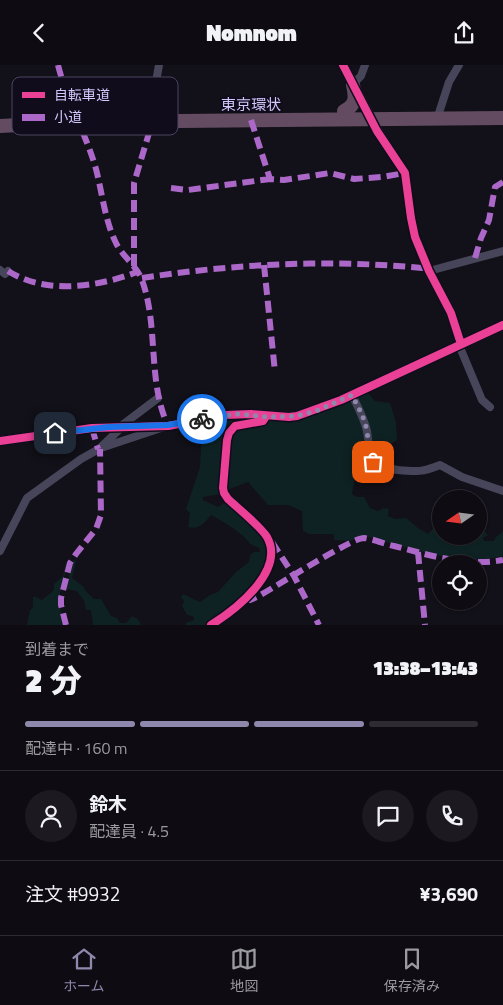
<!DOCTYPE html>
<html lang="ja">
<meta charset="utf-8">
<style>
:root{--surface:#0e0c12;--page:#1c1a20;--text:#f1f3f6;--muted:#9b9b9f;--line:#2e2c32;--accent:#8f88ad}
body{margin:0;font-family:"Titillium Web","Noto Sans JP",sans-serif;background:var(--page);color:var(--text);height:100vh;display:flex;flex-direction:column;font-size:19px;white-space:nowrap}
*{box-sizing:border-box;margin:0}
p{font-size:16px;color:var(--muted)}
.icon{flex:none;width:28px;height:28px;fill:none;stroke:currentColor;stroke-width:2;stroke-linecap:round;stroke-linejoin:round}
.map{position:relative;height:560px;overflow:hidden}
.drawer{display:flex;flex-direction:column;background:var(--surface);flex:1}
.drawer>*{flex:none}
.needle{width:32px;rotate:256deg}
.buttons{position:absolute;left:432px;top:425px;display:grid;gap:10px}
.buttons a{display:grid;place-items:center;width:55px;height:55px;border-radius:50%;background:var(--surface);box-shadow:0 1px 4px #0004,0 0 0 1px var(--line);font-size:25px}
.pin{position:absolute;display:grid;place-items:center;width:42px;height:42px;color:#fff;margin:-21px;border-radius:10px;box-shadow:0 2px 8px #0006}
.courier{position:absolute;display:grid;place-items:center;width:50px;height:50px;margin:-25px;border:4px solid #1a73e8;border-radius:50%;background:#fff;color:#222;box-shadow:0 1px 6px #0007}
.headline em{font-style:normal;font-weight:800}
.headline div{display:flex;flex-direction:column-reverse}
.headline{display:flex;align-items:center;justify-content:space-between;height:85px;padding:0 25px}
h1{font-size:32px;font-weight:800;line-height:38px}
.bar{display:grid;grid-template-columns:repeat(4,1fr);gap:8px 5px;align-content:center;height:60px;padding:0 25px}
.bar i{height:6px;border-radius:4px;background:var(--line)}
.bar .selected{background:var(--accent)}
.bar p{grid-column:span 4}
.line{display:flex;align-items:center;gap:12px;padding:0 25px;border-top:1px solid var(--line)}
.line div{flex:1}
.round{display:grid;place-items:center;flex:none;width:52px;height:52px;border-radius:26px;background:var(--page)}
header{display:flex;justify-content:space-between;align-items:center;height:65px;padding:0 25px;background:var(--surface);font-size:22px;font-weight:800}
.tab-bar{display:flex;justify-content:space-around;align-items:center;height:70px;border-top:1px solid var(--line);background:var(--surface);font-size:14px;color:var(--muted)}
.tab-bar a{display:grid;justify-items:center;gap:2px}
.tab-bar .selected{color:var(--accent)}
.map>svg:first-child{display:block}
.green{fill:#0f2223}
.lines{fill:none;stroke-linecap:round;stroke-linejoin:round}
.street{stroke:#474559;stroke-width:8}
.secondary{stroke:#53516c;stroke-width:10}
.highway{stroke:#634c62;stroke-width:14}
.quiet{stroke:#ac68c9;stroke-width:6;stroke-dasharray:12 6;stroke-linecap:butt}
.cycleway-casing{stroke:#100c1c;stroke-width:11}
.cycleway{stroke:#ea4096;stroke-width:8}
.done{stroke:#8f88ad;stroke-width:5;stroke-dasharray:0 9}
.route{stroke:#1a73e8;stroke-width:6}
.labels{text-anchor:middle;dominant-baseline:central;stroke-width:4;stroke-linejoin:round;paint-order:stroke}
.street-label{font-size:15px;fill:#d2c9fd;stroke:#100c1c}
.key{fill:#100c1c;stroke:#4a4560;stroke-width:1}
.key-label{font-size:14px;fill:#d2c9fd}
</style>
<header><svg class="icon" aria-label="back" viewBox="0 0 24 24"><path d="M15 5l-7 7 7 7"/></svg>Nomnom<svg class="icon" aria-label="share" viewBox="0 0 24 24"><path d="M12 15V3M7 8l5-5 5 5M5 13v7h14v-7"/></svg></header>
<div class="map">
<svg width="503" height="560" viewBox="0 0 503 560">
<rect width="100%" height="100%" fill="#121018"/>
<path class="green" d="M367,327L375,336L390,338L396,357L397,375L377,388L358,395L352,429L357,432H364L370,443L378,446L384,443L389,444L388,451L395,454L406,453L418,463L428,469L441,455V471H479V465L485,467L488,470L483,473L484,476H494L495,473L503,466V491C464,502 407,483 369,472C363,472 356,471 351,476L334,475V469H309L303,466L302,446L288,440H268L248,417L227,425L221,406L219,419L220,429L203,432V435L218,442L227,436L261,468L270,486L262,510L240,536L207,560H185L187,557L193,556L194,553L193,551L187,550L182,541L184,536L181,532L183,529L200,537L210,530L218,527L236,507L249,497L250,490L254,487H260L259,483L250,479C246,470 221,455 211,450C204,458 200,465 188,462L190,448L186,444L200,402L202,363H209L214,359L216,354L222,353L238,357L269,355L293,356L307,353Z
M73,495L76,496L72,513L84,522V524L94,534H101C104,540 108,545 111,551L117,553L120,558H126L132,551L138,554L141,560H93L91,545H86L84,536L77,526L66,524Z
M66,497L68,499C60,526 56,532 64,560H27L30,545L33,543V532H36L42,535L54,525V519L63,511Z"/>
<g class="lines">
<path class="street" d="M353,19L361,11L365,0
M437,54L449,17L459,0
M372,55L405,108L412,162L429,206L503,186
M149,56L159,0
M0,205L5,209L8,206
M459,280L482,335L490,342
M352,330C358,342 364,353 367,366C372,395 363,399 398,405C417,407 423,407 440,400L462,412L503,426
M121,361L158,333
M101,383L161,363
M0,486L27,433L81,394L99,384L123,361
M211,560C235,545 286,506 267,472C260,461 239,444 228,434L224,428L223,423L227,375L229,368L235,361L263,356L267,351"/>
<path class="secondary" d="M343,0L372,55
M429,206L451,248L461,279
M0,376L92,363L168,361L226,350L251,349L289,352L297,351L341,335L503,260"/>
<path class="highway" d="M344,46C356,40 356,33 353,20
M0,61L77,57L503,53"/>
<path class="quiet" d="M58,0C67,36 86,69 96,104C102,127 105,156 116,178C122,191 137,201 142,215C159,262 147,315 168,361
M251,55L270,114L284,115L330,108L354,114L382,112L405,108
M171,123L188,125L270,114
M475,193L481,173L489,155L495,122L503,117
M264,200L275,307
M134,201V118L149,68V56
M8,206C46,230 98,222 137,207
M142,213C233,199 329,194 422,203L427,201
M92,363L98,384
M272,477L294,511L319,560
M418,487L425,560
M245,534L250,535L257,532C274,523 351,473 364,473C373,474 385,479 394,481C429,490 466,502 503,495
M66,560L61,540V533L70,498L76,489L96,464L101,450L100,384"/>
<defs>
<path id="cycleway" d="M343,0L377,66L405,108L411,153L415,172L429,206L451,248L461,279
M0,376L92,363L168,361L226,350L251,349L289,352L297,351L341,335L503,260
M211,560C235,545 286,506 267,472C260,461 239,444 228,434L224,428L223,423L227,375L229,368L235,361L263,356L265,353"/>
</defs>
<use href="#cycleway" class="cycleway-casing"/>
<use href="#cycleway" class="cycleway"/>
</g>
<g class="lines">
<path class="done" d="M202,354L238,349L268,352L297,351L316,346L352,330C358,342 365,353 367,367C369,378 367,387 373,397"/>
<path class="route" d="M55,368L109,362L168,360L202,354"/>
</g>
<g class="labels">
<g class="street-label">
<text x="251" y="39">東京環状</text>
</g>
</g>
<rect x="12" y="12" width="166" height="58" rx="8" class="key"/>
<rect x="22" y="27" width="23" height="6" fill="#ea4096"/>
<rect x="22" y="49" width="23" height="7" fill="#ac68c9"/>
<g class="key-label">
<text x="54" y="35">自転車道</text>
<text x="54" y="57">小道</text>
</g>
</svg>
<div class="buttons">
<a><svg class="needle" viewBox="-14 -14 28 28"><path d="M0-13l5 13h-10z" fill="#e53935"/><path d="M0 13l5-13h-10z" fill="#9b9b9f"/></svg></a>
<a><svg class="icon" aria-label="locate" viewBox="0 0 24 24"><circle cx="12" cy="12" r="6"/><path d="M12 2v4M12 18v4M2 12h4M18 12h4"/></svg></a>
</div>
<div class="pin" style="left:373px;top:397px;background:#ea580c"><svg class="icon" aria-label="bag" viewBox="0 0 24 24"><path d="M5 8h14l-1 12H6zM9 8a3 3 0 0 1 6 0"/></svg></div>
<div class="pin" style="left:55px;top:368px;background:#1f2937"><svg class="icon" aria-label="home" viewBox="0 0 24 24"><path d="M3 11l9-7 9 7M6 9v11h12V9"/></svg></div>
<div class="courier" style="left:202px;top:354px"><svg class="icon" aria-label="bike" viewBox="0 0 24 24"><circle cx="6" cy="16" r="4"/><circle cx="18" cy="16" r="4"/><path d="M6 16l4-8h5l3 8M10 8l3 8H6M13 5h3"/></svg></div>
</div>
<section class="drawer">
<div class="headline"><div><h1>2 分</h1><p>到着まで</p></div><em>13:38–13:43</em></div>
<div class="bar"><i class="selected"></i><i class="selected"></i><i class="selected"></i><i></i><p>配達中 · 160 m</p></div>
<div class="line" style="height:90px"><a class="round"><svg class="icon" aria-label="person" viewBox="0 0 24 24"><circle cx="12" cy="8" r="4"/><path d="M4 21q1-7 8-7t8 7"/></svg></a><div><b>鈴木</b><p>配達員 · 4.5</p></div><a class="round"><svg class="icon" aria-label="chat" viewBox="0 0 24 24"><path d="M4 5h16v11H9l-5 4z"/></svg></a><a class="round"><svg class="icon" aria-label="phone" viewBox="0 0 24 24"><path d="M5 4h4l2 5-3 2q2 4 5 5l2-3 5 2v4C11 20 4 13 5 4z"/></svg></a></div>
<div class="line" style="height:65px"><div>注文 #9932</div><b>¥3,690</b></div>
</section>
<nav class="tab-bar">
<a class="selected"><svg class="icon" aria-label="home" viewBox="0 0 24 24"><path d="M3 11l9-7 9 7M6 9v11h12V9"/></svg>ホーム</a>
<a><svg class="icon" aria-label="map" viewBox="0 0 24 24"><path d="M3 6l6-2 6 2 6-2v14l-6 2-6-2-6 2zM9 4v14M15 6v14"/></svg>地図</a>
<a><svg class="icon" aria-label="saved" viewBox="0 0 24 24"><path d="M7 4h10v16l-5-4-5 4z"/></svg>保存済み</a>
</nav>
